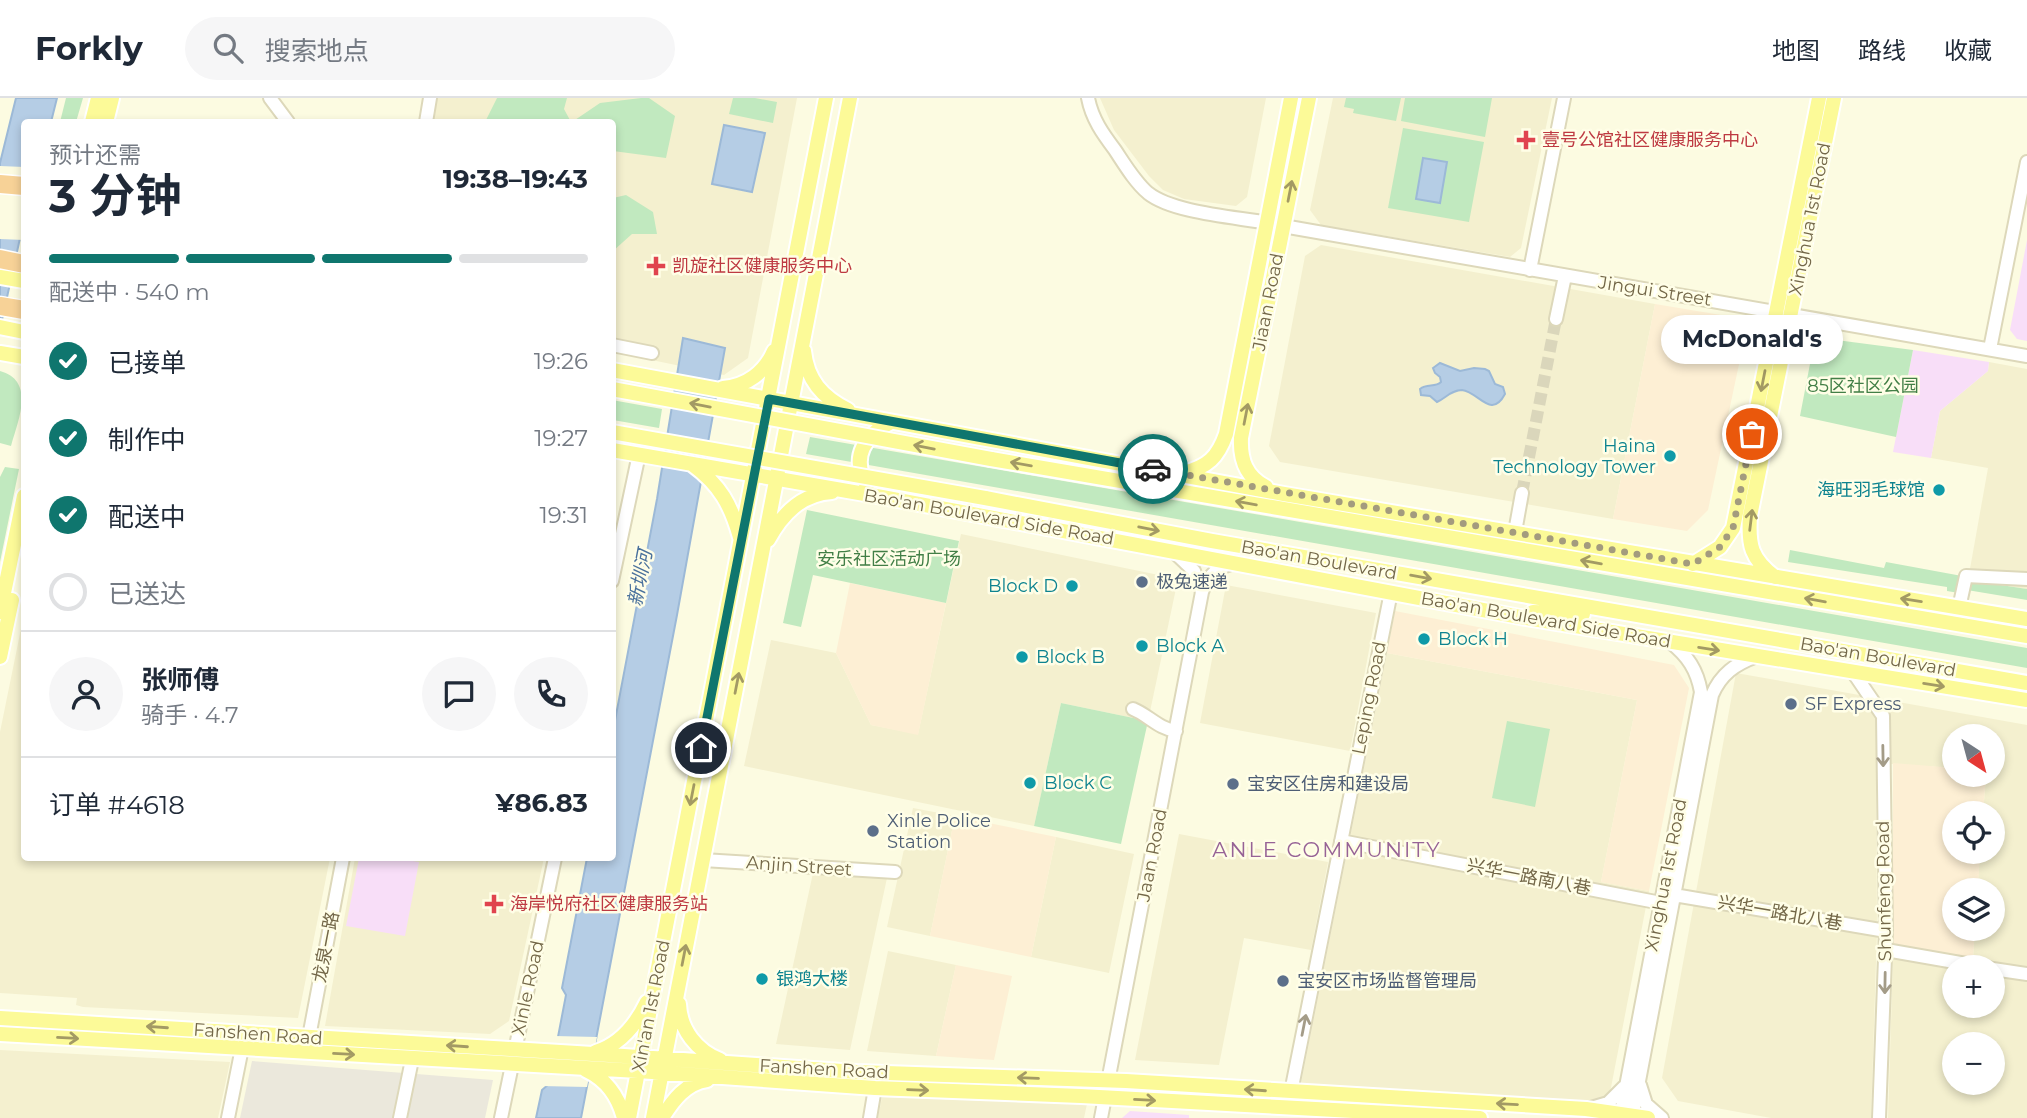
<!DOCTYPE html>
<html lang="zh">
<meta charset="utf-8">
<style>
:root{--surface:#fff;--page:#f6f6f7;--text:#1f2937;--muted:#747a83;--line:#e0e1e3;--accent:#0f766e}
body{margin:0;font-family:Montserrat,"Noto Sans SC",sans-serif;background:var(--page);color:var(--text);height:100vh;display:flex;flex-direction:column;font-size:26px;white-space:nowrap}
*{box-sizing:border-box;margin:0}
p{font-size:23px;color:var(--muted)}
.icon{flex:none;width:38px;height:38px;fill:none;stroke:currentColor;stroke-width:2;stroke-linecap:round;stroke-linejoin:round}
.map{position:relative;flex:1;overflow:hidden}
.details{position:absolute;left:21px;top:21px;width:595px;height:742px;display:flex;flex-direction:column;background:var(--surface);border-radius:7px;box-shadow:0 4px 10px #0003}
.details>*{flex:none}
.needle{width:46px;rotate:144deg}
.fabs{position:absolute;left:1942px;top:626px;display:grid;gap:14px}
.fabs a{display:grid;place-items:center;width:63px;height:63px;border-radius:50%;background:var(--surface);box-shadow:0 4px 10px #0003;font-size:35px}
.pin{position:absolute;display:grid;place-items:center;width:60px;height:60px;color:#fff;margin:-30px;border:4px solid #fff;border-radius:50%;box-shadow:0 2px 7px #0007}
.courier{position:absolute;display:grid;place-items:center;width:70px;height:70px;margin:-35px;border:5px solid #0f766e;border-radius:50%;background:#fff;color:#222;box-shadow:0 2px 9px #0007}
.bubble{position:absolute;height:49px;border-radius:24px;background:var(--surface);box-shadow:0 4px 10px #0003;font-size:23px;font-weight:700;line-height:49px;text-align:center}
.headline em{font-style:normal;font-weight:700}
.headline div{display:flex;flex-direction:column-reverse}
.headline{display:flex;align-items:center;justify-content:space-between;height:119px;padding:0 28px}
h1{font-size:46px;font-weight:700;line-height:52px}
.bar{display:grid;grid-template-columns:repeat(4,1fr);gap:10px 7px;align-content:center;height:84px;padding:0 28px}
.bar i{height:9px;border-radius:5px;background:var(--line)}
.bar .on{background:var(--accent)}
.bar p{grid-column:span 4}
.line{display:flex;align-items:center;gap:18px;padding:0 28px;border-top:2px solid var(--line)}
.line div{flex:1}
.round{display:grid;place-items:center;flex:none;width:74px;height:74px;border-radius:37px;background:var(--page)}
ol{padding:0 28px;list-style:none}
li{display:flex;align-items:center;gap:21px;height:77px}
li p{margin-inline-start:auto}
li .icon{padding:7px;border-radius:50%;background:var(--accent);color:#fff;stroke-width:4}
li:last-child{color:var(--muted)}
li i{width:38px;height:38px;border:4px solid var(--line);border-radius:50%}
header{display:flex;align-items:center;gap:42px;box-sizing:border-box;height:98px;padding:0 35px;background:var(--surface);border-bottom:2px solid var(--line)}
header strong{font-size:33px}
nav{display:flex;gap:38px;margin-inline-start:auto;font-size:24px}
.search{width:490px;height:63px;background:var(--page);display:flex;align-items:center;gap:18px;box-sizing:border-box;padding:0 24px;border-radius:38px;color:var(--muted);font-size:26px}
.map>svg:first-child{display:block}
.residential{fill:#f4f0cf;fill-rule:evenodd}
.commercial{fill:#fdefd4}
.industrial{fill:#ebe8dc}
.education{fill:#f8def8}
.green{fill:#c1e9bf}
.water{fill:#b5cde5;stroke:#9cb9d7;stroke-width:2}
.pier{fill:#fcfbe1}
.lines{fill:none;stroke-linecap:round;stroke-linejoin:round}
.minor-tunnel{stroke:#dad6bb;stroke-width:12;stroke-dasharray:12 6;stroke-linecap:butt}
.minor-casing{stroke:#ddd8ba;stroke-width:16}
.major-casing{stroke:#fff;stroke-width:18}
.highway-casing{stroke:#fff;stroke-width:21}
.minor{stroke:#fff;stroke-width:12}
.major{stroke:#fcfa98;stroke-width:14}
.highway{stroke:#f7d297;stroke-width:18}
.major-bridge-casing{stroke:#fff;stroke-width:18;stroke-linecap:butt}
.major-bridge{stroke:#fcfa98;stroke-width:14}
.oneway{stroke:#a39a64}
.oneway2{stroke:#a49c88}
.done{stroke:#a39b7e;stroke-width:7;stroke-dasharray:0 12.6}
.route{stroke:#0f766e;stroke-width:9}
.health-dot{fill:#e0444e;stroke:#fffee7;stroke-width:2.5}
.culture-dot{fill:#0f9aa8;stroke:#fffee7;stroke-width:2.5}
.service-dot{fill:#5c6f8a;stroke:#fffee7;stroke-width:2.5}
.labels{text-anchor:middle;dominant-baseline:central;stroke-width:5;stroke-linejoin:round;paint-order:stroke}
.health-label{font-size:18px;fill:#be3a42;stroke:#fffee7;text-anchor:start}
.street-label{font-size:18px;fill:#736748;stroke:#fffee7}
.park-label{font-size:18px;fill:#427f46;stroke:#fffee7}
.culture-label{font-size:18px;fill:#0d838f;stroke:#fffee7;text-anchor:start}
.service-label{font-size:18px;fill:#4e5e75;stroke:#fffee7;text-anchor:start}
.water-label{font-size:19px;font-style:italic;fill:#4a719c;stroke:#fffee7}
.quarter-label{font-size:21px;letter-spacing:2px;fill:#976396;stroke:#fffee7}
</style>
<header>
<strong>Forkly</strong>
<div class="search"><svg class="icon" aria-label="search" viewBox="0 0 24 24"><circle cx="10" cy="10" r="6"/><path d="M15 15l6 6"/></svg>搜索地点</div>
<nav><a>地图</a><a>路线</a><a>收藏</a></nav>
</header>
<div class="map">
<svg width="2027" height="1020" viewBox="0 0 2027 1020">
<rect width="100%" height="100%" fill="#fcfbe1"/>
<path class="residential" d="M424,0H797L748,260L724,277L613,254L612,24H420Z
M1100,0H1266L1247,99L1236,108L1184,101L1163,92L1149,78L1114,32Z
M1333,0H1552L1521,150L1510,159L1321,127L1310,112Z
M1321,147L1655,206L1613,421L1280,364L1269,348L1305,158Z
M1989,264L2027,271V491L1968,482L1988,370L1931,360L1940,313L1988,273Z
M961,436L1178,481L1148,623L1061,605L1034,728L744,668L771,542L836,555L871,627L918,636Z
M1226,487L1376,515L1350,653L1200,625Z
M24,516V760H330L298,920L83,909L76,907L77,900L0,895V634Z
M1387,555L1637,602L1601,784L1649,793L1608,1005L1300,990Z
M1736,575L2027,627V869L1973,860L1975,831H1993V793H1977L1980,754H1993V716H1983L1986,677H1993V639H1955V670L1876,665L1877,833L1871,1020H1771L1678,1003L1662,980Z
M913,710L955,718L930,838L887,829Z
M1179,736L1328,764L1311,852L1244,840L1219,967L1135,962Z
M1056,739L1134,756L1109,875L1031,859Z
M355,760H544L509,923L490,936L325,928Z
M813,775L887,780L850,952L776,946Z
M888,853L956,867L936,958L867,953Z
M1893,861L1955,871V908H1993V878L2027,884V1020H1888ZM1955,947H1993V985H1955Z
M0,952L230,964L218,1020H0Z
M882,999L1087,1006L1084,1020H878Z"/>
<path class="commercial" d="M1655,206L1733,219L1745,238L1708,412L1687,433L1613,421Z
M850,485L946,505L918,637L871,627L836,555Z
M1395,513L1674,567L1689,590L1649,793L1601,784L1637,602L1387,555Z
M1893,665L1955,670V677H1986L1983,716H1955V754H1980L1978,793H1955V831H1975L1973,860L1893,848Z
M955,718L1056,739L1031,859L930,838Z
M956,867L1012,878L994,962L936,958Z"/>
<path class="industrial" d="M252,963L493,982L485,1020H240Z"/>
<path class="education" d="M2027,142V243L2017,241L2010,232Z
M1913,252L1989,264L1988,273L1940,313L1931,360L1893,354Z
M359,760H394L419,764L405,838L346,828Z
M1130,1013L1189,1017V1020H1122Z"/>
<path class="green" d="M66,0H83L76,24H60Z
M497,0H567L564,11L571,24H485Z
M641,0H649L675,18L666,60L613,53L612,24H572L600,5Z
M733,0H755L777,4L773,25L729,16Z
M1346,0H1401L1396,23L1353,15L1354,11L1344,9Z
M1405,0H1492L1485,39L1401,23Z
M1403,30L1484,44L1469,124L1388,110Z
M626,97L653,114L657,136H632L613,153V100Z
M1821,240L1913,252L1896,339L1800,318L1814,245Z
M0,273C36,283 18,322 11,348L0,345Z
M612,302L662,311L659,330L613,322Z
M810,339L2027,550V570L806,356Z
M5,369L19,371L0,464V379Z
M807,412L959,443L946,505L813,477L801,529L783,525Z
M1790,452L1884,470L1886,464L1962,478L1959,495L1947,493V489L1788,464Z
M1968,482L2027,491V502L1967,492Z
M1061,605L1148,623L1121,746L1034,728Z
M1507,623L1550,631L1535,709L1492,700Z"/>
<path class="water" d="M16,0H57L51,24H24V122L0,231V65Z
M724,27L765,35L752,94L712,86Z
M1423,60L1447,64L1440,105L1416,101Z
M683,240L725,250L677,517L581,1020H536L542,992L549,986L566,897L562,890L587,760H612L613,633L657,401Z
M1440,265L1460,273L1474,270L1485,271L1489,273L1495,286L1503,289L1505,296C1491,322 1479,294 1462,292C1451,292 1446,300 1437,304L1430,298L1421,297L1420,291C1427,285 1435,290 1441,284L1440,279L1435,275L1433,270Z"/>
<path class="pier" d="M0,68L24,69V142L0,141Z
M555,938L597,939L587,989L541,988L546,985Z"/>
<g class="lines">
<path class="minor-tunnel" d="M1522,395L1556,221"/>
<defs>
<path id="minor" d="M270,0L288,24
M1088,0C1092,21 1103,36 1115,52C1125,67 1135,84 1148,95C1173,115 1236,119 1268,125
M426,24L430,0
M1283,128L2027,258
M1530,172L1564,0
M1556,221L1565,178
M612,247L652,255
M1990,251L2027,64
M1515,434L1522,395
M1173,453L1194,473L1202,494
M612,483L639,356
M1959,510L1966,478L2027,481
M1853,574L1883,618L1886,833L1879,1020
M1133,611C1148,617 1159,631 1176,633
M1341,743L1661,805L1674,797L1886,833
M703,762L895,774
M1886,852L1989,870
M1993,871L2027,876
M309,939L343,760
M1640,987L1646,1006L1662,1020
M1291,994L1391,494
M1591,1010L1608,1005L1624,989
M228,1020L242,950
M400,1020L414,952
M501,1020L555,760
M870,1020L875,990
M1101,1020L1202,494C1208,477 1218,468 1235,465
M1620,1020L1701,594C1697,572 1688,558 1670,544
M1632,1020L1712,597C1721,576 1735,566 1757,558"/>
<path id="major" d="M92,24L98,0
M106,24L112,0
M0,179L24,183
M0,229L24,234
M804,253C807,282 822,299 848,312
M0,255L24,259
M612,272L1284,396L2027,521
M723,290C747,288 765,274 774,253
M612,352L882,399L1520,519L2027,602
M991,361L2027,538
M693,367C720,387 731,407 740,439
M1183,375C1208,369 1218,359 1226,336L1291,0
M867,387C850,359 865,337 891,324
M1266,389C1246,379 1240,362 1241,340L1309,0
M985,400L1212,443L2027,585
M768,442C782,416 801,396 832,394
M1693,466L1720,449L1733,430L1819,0
M1775,479C1751,461 1748,447 1750,418L1834,0
M0,514L24,398
M1533,514L1583,516
M0,559L12,502
M679,906C680,932 697,953 720,962
M0,920L609,957L857,974L1126,983L1586,1011L1648,1020
M0,936L638,973L875,990L1081,998L1480,1020
M596,954C621,946 636,927 647,904
M586,972C607,982 618,998 624,1020
M629,1020L826,0
M653,1020L850,0
M662,1020C673,1002 686,985 707,982"/>
<path id="highway" d="M0,86L24,88
M0,161L24,166
M0,208L24,212"/>
</defs>
<use href="#minor" class="minor-casing"/>
<use href="#major" class="major-casing"/>
<use href="#highway" class="highway-casing"/>
<use href="#minor" class="minor"/>
<use href="#major" class="major"/>
<use href="#highway" class="highway"/>
<defs>
<path id="major-bridge" d="M612,291L991,361
M612,334L985,400"/>
</defs>
<use href="#major-bridge" class="major-bridge-casing"/>
<use href="#major-bridge" class="major-bridge"/>
</g>
<defs><path id="oneway-shaft" d="M-6 0H5M1.5-3L5.5 0L1.5 3" fill="none" stroke-width="1.6" stroke-linecap="round" stroke-linejoin="round" transform="scale(1.75)"/></defs>
<g class="oneway">
<use href="#oneway-shaft" transform="translate(1290 93) rotate(-79)"/>
<use href="#oneway-shaft" transform="translate(1763 283) rotate(101)"/>
<use href="#oneway-shaft" transform="translate(700 307) rotate(-169)"/>
<use href="#oneway-shaft" transform="translate(1246 316) rotate(-79)"/>
<use href="#oneway-shaft" transform="translate(924 349) rotate(-169)"/>
<use href="#oneway-shaft" transform="translate(1021 366) rotate(-170)"/>
<use href="#oneway-shaft" transform="translate(1246 405) rotate(-170)"/>
<use href="#oneway-shaft" transform="translate(1751 422) rotate(-83)"/>
<use href="#oneway-shaft" transform="translate(1149 431) rotate(11)"/>
<use href="#oneway-shaft" transform="translate(1591 464) rotate(-170)"/>
<use href="#oneway-shaft" transform="translate(1421 479) rotate(10)"/>
<use href="#oneway-shaft" transform="translate(1815 502) rotate(-170)"/>
<use href="#oneway-shaft" transform="translate(1911 502) rotate(-171)"/>
<use href="#oneway-shaft" transform="translate(1709 551) rotate(9)"/>
<use href="#oneway-shaft" transform="translate(737 585) rotate(-79)"/>
<use href="#oneway-shaft" transform="translate(1934 587) rotate(9)"/>
<use href="#oneway-shaft" transform="translate(692 697) rotate(101)"/>
<use href="#oneway-shaft" transform="translate(684 857) rotate(-79)"/>
<use href="#oneway-shaft" transform="translate(157 929) rotate(-176)"/>
<use href="#oneway-shaft" transform="translate(68 940) rotate(3)"/>
<use href="#oneway-shaft" transform="translate(457 948) rotate(-176)"/>
<use href="#oneway-shaft" transform="translate(344 956) rotate(3)"/>
<use href="#oneway-shaft" transform="translate(1028 980) rotate(-178)"/>
<use href="#oneway-shaft" transform="translate(918 992) rotate(2)"/>
<use href="#oneway-shaft" transform="translate(1255 992) rotate(-176)"/>
<use href="#oneway-shaft" transform="translate(1145 1002) rotate(3)"/>
<use href="#oneway-shaft" transform="translate(1507 1006) rotate(-177)"/>
</g>
<g class="oneway2">
<use href="#oneway-shaft" transform="translate(1883 658) rotate(89)"/>
<use href="#oneway-shaft" transform="translate(1885 885) rotate(91)"/>
<use href="#oneway-shaft" transform="translate(1304 927) rotate(-79)"/>
</g>
<g class="lines">
<path class="done" d="M1153,371L1693,466L1720,449L1733,430L1752,336"/>
<path class="route" d="M701,650L769,301L1153,371"/>
</g>
<g class="health-dot">
<path d="M1522.5 31.5h7v7h7v7h-7v7h-7v-7h-7v-7h7z"/>
<path d="M652.5 157.5h7v7h7v7h-7v7h-7v-7h-7v-7h7z"/>
<path d="M490.5 795.5h7v7h7v7h-7v7h-7v-7h-7v-7h7z"/>
</g>
<g class="culture-dot">
<circle cx="1670" cy="358" r="7"/>
<circle cx="1939" cy="392" r="7"/>
<circle cx="1072" cy="488" r="7"/>
<circle cx="1424" cy="541" r="7"/>
<circle cx="1142" cy="548" r="7"/>
<circle cx="1022" cy="559" r="7"/>
<circle cx="1030" cy="685" r="7"/>
<circle cx="762" cy="881" r="7"/>
</g>
<g class="service-dot">
<circle cx="1142" cy="484" r="7"/>
<circle cx="1791" cy="606" r="7"/>
<circle cx="1233" cy="686" r="7"/>
<circle cx="873" cy="733" r="7"/>
<circle cx="1283" cy="883" r="7"/>
</g>
<g class="labels">
<g class="health-label">
<text x="1542" y="42">壹号公馆社区健康服务中心</text>
<text x="672" y="168">凯旋社区健康服务中心</text>
<text x="510" y="806">海岸悦府社区健康服务站</text>
</g>
<g class="street-label">
<text transform="translate(1810 121) rotate(-79)">Xinghua 1st Road</text>
<text transform="translate(1655 193) rotate(9)">Jingui Street</text>
<text transform="translate(1268 204) rotate(-79)">Jiaan Road</text>
<text transform="translate(989 419) rotate(10)">Bao'an Boulevard Side Road</text>
<text transform="translate(1319 462) rotate(10)">Bao'an Boulevard</text>
<text transform="translate(1546 522) rotate(10)">Bao'an Boulevard Side Road</text>
<text transform="translate(1878 559) rotate(10)">Bao'an Boulevard</text>
<text transform="translate(1369 600) rotate(-79)">Leping Road</text>
<text transform="translate(1152 757) rotate(-79)">Jaan Road</text>
<text transform="translate(799 768) rotate(4)">Anjin Street</text>
<text transform="translate(1666 777) rotate(-79)">Xinghua 1st Road</text>
<text transform="translate(1529 779) rotate(11)">兴华一路南八巷</text>
<text transform="translate(1884 793) rotate(-91)">Shunfeng Road</text>
<text transform="translate(1780 815) rotate(10)">兴华一路北八巷</text>
<text transform="translate(326 849) rotate(-79)">龙泉一路</text>
<text transform="translate(528 890) rotate(-78)">Xinle Road</text>
<text transform="translate(651 908) rotate(-79)">Xin'an 1st Road</text>
<text transform="translate(258 936) rotate(4)">Fanshen Road</text>
<text transform="translate(824 971) rotate(3)">Fanshen Road</text>
</g>
<g class="park-label">
<text x="1863" y="288">85区社区公园</text>
<text x="889" y="461">安乐社区活动广场</text>
</g>
<g class="culture-label">
<text x="1656" y="348" text-anchor="end">Haina<tspan x="1656" dy="21">Technology Tower</tspan></text>
<text x="1925" y="392" text-anchor="end">海旺羽毛球馆</text>
<text x="1058" y="488" text-anchor="end">Block D</text>
<text x="1438" y="541">Block H</text>
<text x="1156" y="548">Block A</text>
<text x="1036" y="559">Block B</text>
<text x="1044" y="685">Block C</text>
<text x="776" y="881">银鸿大楼</text>
</g>
<g class="service-label">
<text x="1156" y="484">极兔速递</text>
<text x="1805" y="606">SF Express</text>
<text x="1247" y="686">宝安区住房和建设局</text>
<text x="887" y="723">Xinle Police<tspan x="887" dy="21">Station</tspan></text>
<text x="1297" y="883">宝安区市场监督管理局</text>
</g>
<g class="water-label">
<text transform="translate(640 480) rotate(-79)">新圳河</text>
</g>
<g class="quarter-label">
<text x="1327" y="751">ANLE COMMUNITY</text>
</g>
</g>
</svg>
<div class="fabs">
<a><svg class="needle" viewBox="-14 -14 28 28"><path d="M0-13l5 13h-10z" fill="#e53935"/><path d="M0 13l5-13h-10z" fill="#747a83"/></svg></a>
<a><svg class="icon" aria-label="locate" viewBox="0 0 24 24"><circle cx="12" cy="12" r="6"/><path d="M12 2v4M12 18v4M2 12h4M18 12h4"/></svg></a>
<a><svg class="icon" aria-label="layers" viewBox="0 0 24 24"><path d="M12 4l9 5-9 5-9-5zM3 14l9 5 9-5"/></svg></a>
<a>+</a>
<a>−</a>
</div>
<div class="pin" style="left:1752px;top:336px;background:#ea580c"><svg class="icon" aria-label="bag" viewBox="0 0 24 24"><path d="M5 8h14l-1 12H6zM9 8a3 3 0 0 1 6 0"/></svg></div>
<div class="pin" style="left:701px;top:650px;background:#1f2937"><svg class="icon" aria-label="home" viewBox="0 0 24 24"><path d="M3 11l9-7 9 7M6 9v11h12V9"/></svg></div>
<div class="courier" style="left:1153px;top:371px"><svg class="icon" aria-label="car" viewBox="0 0 24 24"><path d="M5 17H2v-5l4-1 3-4h7l3 4 3 1v5h-3M9 17h6M6 11h13"/><circle cx="7" cy="17" r="2"/><circle cx="17" cy="17" r="2"/></svg></div>
<div class="bubble" style="left:1661px;top:217px;width:182px">McDonald's</div>
<section class="details">
<div class="headline"><div><h1>3 分钟</h1><p>预计还需</p></div><em>19:38–19:43</em></div>
<div class="bar"><i class="on"></i><i class="on"></i><i class="on"></i><i></i><p>配送中 · 540 m</p></div>
<ol>
<li><svg class="icon" aria-label="check" viewBox="0 0 24 24"><path d="M5 12l5 5 9-10"/></svg>已接单<p>19:26</p></li>
<li><svg class="icon" aria-label="check" viewBox="0 0 24 24"><path d="M5 12l5 5 9-10"/></svg>制作中<p>19:27</p></li>
<li><svg class="icon" aria-label="check" viewBox="0 0 24 24"><path d="M5 12l5 5 9-10"/></svg>配送中<p>19:31</p></li>
<li><i></i>已送达</li>
</ol>
<div class="line" style="height:126px"><a class="round"><svg class="icon" aria-label="person" viewBox="0 0 24 24"><circle cx="12" cy="8" r="4"/><path d="M4 21q1-7 8-7t8 7"/></svg></a><div><b>张师傅</b><p>骑手 · 4.7</p></div><a class="round"><svg class="icon" aria-label="chat" viewBox="0 0 24 24"><path d="M4 5h16v11H9l-5 4z"/></svg></a><a class="round"><svg class="icon" aria-label="phone" viewBox="0 0 24 24"><path d="M5 4h4l2 5-3 2q2 4 5 5l2-3 5 2v4C11 20 4 13 5 4z"/></svg></a></div>
<div class="line" style="height:91px"><div>订单 #4618</div><b>¥86.83</b></div>
</section>
</div>
